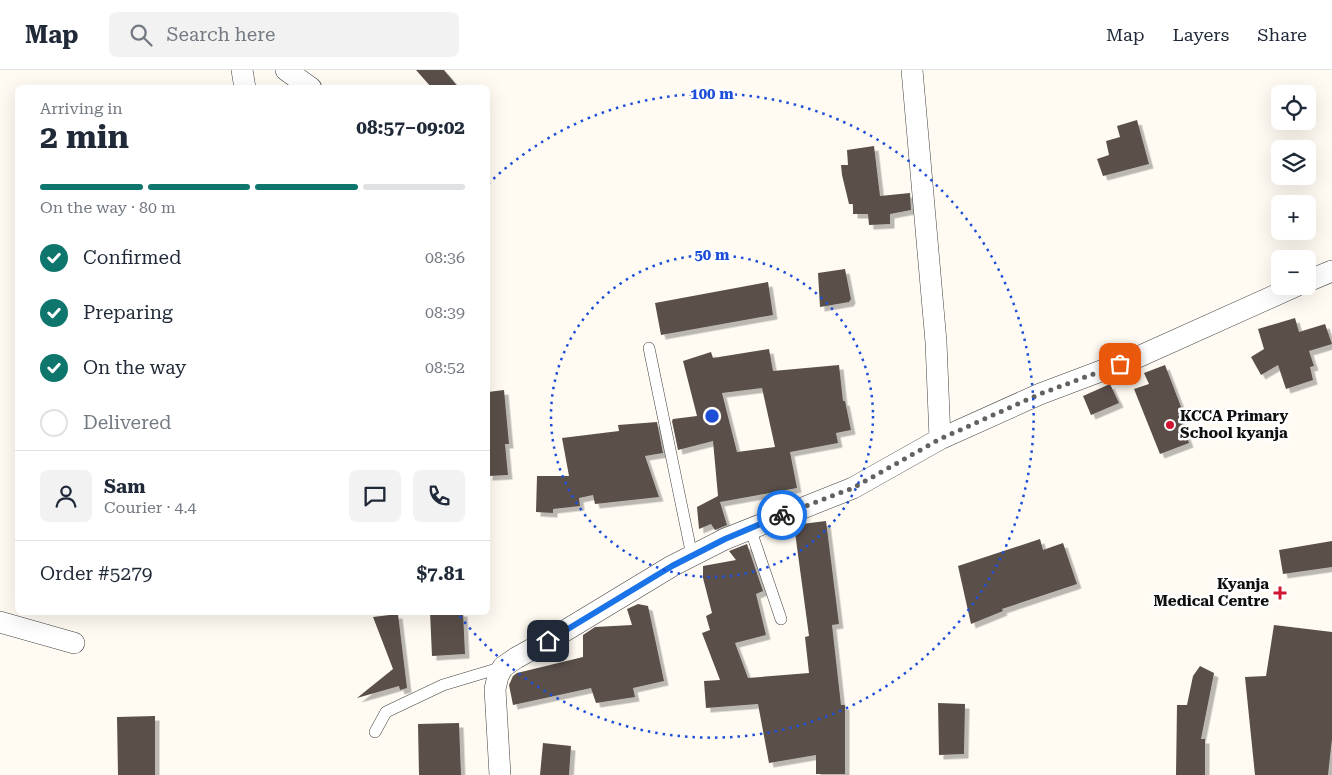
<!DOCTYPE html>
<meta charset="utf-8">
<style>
:root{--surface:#fff;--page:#f2f2f3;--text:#1f2937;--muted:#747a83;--line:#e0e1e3;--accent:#0f766e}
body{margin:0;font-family:"Roboto Serif",serif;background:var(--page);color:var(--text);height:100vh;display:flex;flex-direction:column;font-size:19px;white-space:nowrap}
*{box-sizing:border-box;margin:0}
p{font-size:16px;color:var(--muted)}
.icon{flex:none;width:28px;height:28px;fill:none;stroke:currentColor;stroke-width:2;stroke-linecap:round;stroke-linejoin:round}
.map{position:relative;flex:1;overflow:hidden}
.drawer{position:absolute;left:15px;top:15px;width:475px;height:530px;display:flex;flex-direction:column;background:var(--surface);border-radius:8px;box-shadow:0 5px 20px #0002}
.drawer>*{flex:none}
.tools{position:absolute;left:1271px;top:15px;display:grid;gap:10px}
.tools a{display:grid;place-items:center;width:45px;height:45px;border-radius:8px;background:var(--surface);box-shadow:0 5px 20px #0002;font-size:25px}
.pin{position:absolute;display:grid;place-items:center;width:42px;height:42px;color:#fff;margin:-21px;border-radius:10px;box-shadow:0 2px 8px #0006}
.courier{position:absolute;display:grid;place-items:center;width:50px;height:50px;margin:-25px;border:4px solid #1a73e8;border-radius:50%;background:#fff;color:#222;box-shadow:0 1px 6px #0007}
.headline em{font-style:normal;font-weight:700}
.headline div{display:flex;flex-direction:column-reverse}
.headline{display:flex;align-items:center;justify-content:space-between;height:85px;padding:0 25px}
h1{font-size:32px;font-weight:700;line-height:38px}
.bar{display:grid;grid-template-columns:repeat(4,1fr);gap:8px 5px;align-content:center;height:60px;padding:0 25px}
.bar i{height:6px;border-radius:4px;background:var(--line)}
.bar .selected{background:var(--accent)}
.bar p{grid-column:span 4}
.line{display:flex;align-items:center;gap:12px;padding:0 25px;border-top:1px solid var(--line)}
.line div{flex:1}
.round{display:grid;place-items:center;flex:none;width:52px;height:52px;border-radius:8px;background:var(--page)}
ol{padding:0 25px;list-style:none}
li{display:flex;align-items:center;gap:15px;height:55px}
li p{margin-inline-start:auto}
li .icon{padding:5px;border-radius:50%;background:var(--accent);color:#fff;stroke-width:4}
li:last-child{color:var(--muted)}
li i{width:28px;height:28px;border:2px solid var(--line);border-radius:50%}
header{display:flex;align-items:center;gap:30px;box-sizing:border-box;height:70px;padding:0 25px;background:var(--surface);border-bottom:1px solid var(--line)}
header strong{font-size:24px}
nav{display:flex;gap:28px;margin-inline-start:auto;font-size:18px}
.search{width:350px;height:45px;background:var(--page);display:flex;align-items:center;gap:12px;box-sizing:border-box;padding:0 18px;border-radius:8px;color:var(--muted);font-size:19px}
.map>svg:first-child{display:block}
.building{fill:#5a4f4a;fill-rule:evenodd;filter:url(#shadow)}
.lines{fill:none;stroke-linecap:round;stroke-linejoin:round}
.lane-casing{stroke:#424242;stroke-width:12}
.street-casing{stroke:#424242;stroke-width:22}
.lane{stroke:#fff;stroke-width:11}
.street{stroke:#fff;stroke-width:21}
.done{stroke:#63625e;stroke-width:5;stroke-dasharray:0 9}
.route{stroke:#1a73e8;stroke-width:6}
.ring{fill:none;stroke:#1d4ed8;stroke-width:2.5;stroke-dasharray:2.5 5}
.poi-dot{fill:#d11631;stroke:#fff;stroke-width:2}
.labels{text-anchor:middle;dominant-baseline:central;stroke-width:5;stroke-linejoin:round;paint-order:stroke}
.poi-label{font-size:15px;font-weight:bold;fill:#0f0f0f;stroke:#fff;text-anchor:start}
.centre{fill:#1d4ed8;stroke:#fff;stroke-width:2.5}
.ring-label{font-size:15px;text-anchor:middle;font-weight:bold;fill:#1d4ed8;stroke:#fff;stroke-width:5;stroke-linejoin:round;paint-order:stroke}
</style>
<header>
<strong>Map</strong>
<div class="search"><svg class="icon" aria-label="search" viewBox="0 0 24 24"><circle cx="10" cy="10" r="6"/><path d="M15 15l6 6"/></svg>Search here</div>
<nav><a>Map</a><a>Layers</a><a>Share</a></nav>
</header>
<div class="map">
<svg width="1332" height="705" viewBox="0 0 1332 705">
<defs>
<filter id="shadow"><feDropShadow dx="4.5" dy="4.5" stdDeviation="0" flood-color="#0004"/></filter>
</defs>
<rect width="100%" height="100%" fill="#fffbf2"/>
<path class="building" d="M416,0H444L459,18H432Z
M1137,50L1149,94L1103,106L1097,89L1109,85L1106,71L1120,67L1117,56Z
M874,76L880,126L910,123L911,140L890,144V154L869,155L868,144H853V134H849L842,105L841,95H848L847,80Z
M845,199L851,229L849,232L820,237L818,203Z
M768,212L773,245L661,265L655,233Z
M1295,248L1299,262L1325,254L1332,274L1309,281L1314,296L1310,297L1313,310L1286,319L1278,295L1261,305L1251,287L1264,279L1258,259Z
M769,279L773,301L839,295L843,331H845L851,360L836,363L838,373L790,382L797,418L720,432L727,455L715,460L711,454L699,459L697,437L718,426L713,371L678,380L672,351L673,349L697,346L683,291L711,282L713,288ZM762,318L775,377L737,382L722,323Z
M1165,295L1183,342L1178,344L1189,373L1160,384L1134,319L1149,314L1144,303Z
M1110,314L1119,333L1091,345L1083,326Z
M504,320L509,374H505L508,405L488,406V322Z
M657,352L663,383L645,386L659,427L595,434L593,425L579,428L580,436L553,439V443L536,442L537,406H569L562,368L619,361L618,355Z
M826,451L839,554L832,555L841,635H845V704H816V685L769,693L758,634L706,638L704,611L720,610L702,563L710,560L706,546L712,543L703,508V496L736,490L729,481L747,474L763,521L756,524L766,565L735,573L748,608L809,603L805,567L809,566L794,455Z
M1040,469L1043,480L1063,473L1077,514L1002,539L1003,541L971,554L958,496Z
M1332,471V497L1283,504L1279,480Z
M638,534L648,536L664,611L633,618L635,627L596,633L591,618L513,635L509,615L513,606L517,603L583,587V565L595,557L632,555L627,539Z
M430,542H463L465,584L432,586Z
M398,544L407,618L400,620L399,616L357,628L393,599L373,547Z
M1274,555L1332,562V669L1328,705H1255L1245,607L1266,606Z
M1200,596L1214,603L1201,669H1205V705H1176L1177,635H1187L1193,606Z
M938,633L965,634L964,684L939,685Z
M155,646V705H118L117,647Z
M459,653L461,705H419L418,654Z
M543,673L571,676L569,705H540Z"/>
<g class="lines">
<defs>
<path id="lane" d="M649,278L692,486
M750,458L781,549
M375,662L386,642L443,615L503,597"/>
<path id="street" d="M242,0L245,18
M286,0L311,18
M912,0L936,272L940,369
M1308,211L1332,201
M0,552L74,573
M500,705L495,619L498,606L503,597L516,588L563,562L672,496L725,469L853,418L940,369L1040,324L1138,287L1296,216"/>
</defs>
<use href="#lane" class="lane-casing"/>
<use href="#street" class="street-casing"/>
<use href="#lane" class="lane"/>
<use href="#street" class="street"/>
</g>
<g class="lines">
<path class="done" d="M782,445L853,418L940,369L1040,324L1120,294"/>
<path class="route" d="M548,571L672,496L725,469L782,445"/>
</g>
<g class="ring">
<circle cx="712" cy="346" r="161"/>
<path d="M488 114A322 322 0 1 1 458 544"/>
</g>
<g class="poi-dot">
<circle cx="1170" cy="355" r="5"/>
<path d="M1277.5 515.5h5v5h5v5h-5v5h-5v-5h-5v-5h5z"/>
</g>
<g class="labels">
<g class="poi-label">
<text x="1180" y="346">KCCA Primary<tspan x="1180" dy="17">School kyanja</tspan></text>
<text x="1269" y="514" text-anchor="end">Kyanja<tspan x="1269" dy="17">Medical Centre</tspan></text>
</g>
</g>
<circle cx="712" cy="346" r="8" class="centre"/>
<g class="ring-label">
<text x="712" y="29">100 m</text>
<text x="712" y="190">50 m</text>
</g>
</svg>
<div class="tools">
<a><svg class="icon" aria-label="locate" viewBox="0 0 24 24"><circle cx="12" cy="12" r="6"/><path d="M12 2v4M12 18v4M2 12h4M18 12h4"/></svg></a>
<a><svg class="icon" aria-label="layers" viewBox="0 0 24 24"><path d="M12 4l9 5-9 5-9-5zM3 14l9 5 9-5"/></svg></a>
<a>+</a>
<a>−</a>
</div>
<div class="pin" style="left:1120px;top:294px;background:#ea580c"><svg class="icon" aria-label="bag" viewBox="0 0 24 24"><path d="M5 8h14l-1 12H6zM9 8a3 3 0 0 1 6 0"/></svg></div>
<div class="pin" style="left:548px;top:571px;background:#1f2937"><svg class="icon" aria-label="home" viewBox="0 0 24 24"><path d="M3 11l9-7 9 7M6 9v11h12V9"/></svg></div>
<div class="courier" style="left:782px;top:445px"><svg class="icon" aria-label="bike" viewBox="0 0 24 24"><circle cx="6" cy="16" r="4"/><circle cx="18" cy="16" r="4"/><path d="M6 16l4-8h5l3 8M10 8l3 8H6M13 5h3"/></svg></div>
<section class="drawer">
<div class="headline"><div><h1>2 min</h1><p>Arriving in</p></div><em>08:57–09:02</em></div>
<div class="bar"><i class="selected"></i><i class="selected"></i><i class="selected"></i><i></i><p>On the way · 80 m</p></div>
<ol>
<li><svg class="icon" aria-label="check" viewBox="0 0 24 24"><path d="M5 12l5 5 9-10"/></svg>Confirmed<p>08:36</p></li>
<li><svg class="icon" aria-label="check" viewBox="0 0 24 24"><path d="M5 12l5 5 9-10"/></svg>Preparing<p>08:39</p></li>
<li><svg class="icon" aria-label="check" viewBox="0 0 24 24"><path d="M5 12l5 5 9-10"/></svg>On the way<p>08:52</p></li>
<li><i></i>Delivered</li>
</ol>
<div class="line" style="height:90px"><a class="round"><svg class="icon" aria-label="person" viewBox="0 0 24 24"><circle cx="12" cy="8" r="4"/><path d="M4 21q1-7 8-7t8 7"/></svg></a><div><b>Sam</b><p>Courier · 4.4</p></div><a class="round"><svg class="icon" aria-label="chat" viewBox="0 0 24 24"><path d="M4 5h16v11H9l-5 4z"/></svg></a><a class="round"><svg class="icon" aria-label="phone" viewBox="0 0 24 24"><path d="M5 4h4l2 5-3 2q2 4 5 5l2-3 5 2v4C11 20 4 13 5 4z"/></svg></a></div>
<div class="line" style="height:65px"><div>Order #5279</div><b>$7.81</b></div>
</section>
</div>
